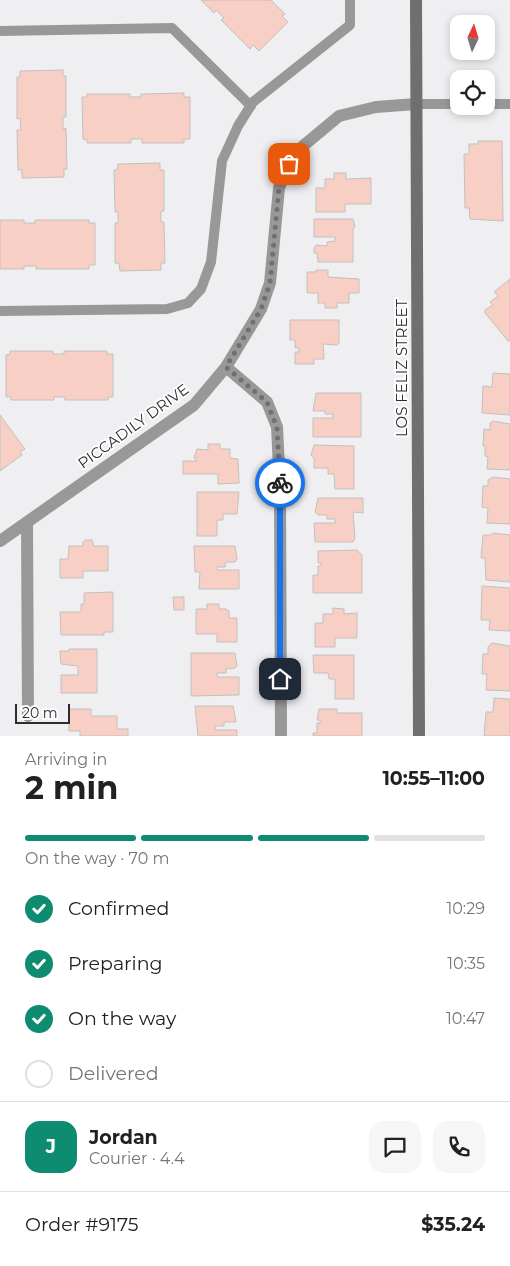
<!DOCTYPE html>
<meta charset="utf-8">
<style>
:root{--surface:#fff;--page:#f6f6f6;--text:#202124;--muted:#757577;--line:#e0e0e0;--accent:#0d8c71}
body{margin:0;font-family:Montserrat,sans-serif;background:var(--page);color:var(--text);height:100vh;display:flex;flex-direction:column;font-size:19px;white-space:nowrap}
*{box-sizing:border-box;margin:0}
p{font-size:16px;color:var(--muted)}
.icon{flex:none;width:28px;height:28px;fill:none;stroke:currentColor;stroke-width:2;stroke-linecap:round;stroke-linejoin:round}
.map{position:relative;height:736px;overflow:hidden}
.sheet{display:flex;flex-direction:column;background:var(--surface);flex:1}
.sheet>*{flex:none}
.needle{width:32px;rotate:4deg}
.fabs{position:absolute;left:450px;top:15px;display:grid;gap:10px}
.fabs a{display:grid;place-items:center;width:45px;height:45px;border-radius:10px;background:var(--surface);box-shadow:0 2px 8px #0003;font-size:25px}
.scale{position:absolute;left:15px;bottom:12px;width:55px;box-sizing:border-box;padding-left:5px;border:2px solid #2c2c2d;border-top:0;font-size:14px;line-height:18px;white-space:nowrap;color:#2c2c2d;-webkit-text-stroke:4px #fdfdff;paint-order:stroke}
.pin{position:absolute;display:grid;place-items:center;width:42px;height:42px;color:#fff;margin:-21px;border-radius:10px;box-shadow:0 2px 8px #0006}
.courier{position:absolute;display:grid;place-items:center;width:50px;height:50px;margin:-25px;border:4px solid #1a73e8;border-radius:50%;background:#fff;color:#222;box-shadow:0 1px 6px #0007}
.headline em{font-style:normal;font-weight:700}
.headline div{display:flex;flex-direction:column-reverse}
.headline{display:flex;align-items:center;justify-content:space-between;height:85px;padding:0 25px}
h1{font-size:32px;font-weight:700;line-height:38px}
.bar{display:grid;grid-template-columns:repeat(4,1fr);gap:8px 5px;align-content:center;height:60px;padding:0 25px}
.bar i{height:6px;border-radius:4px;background:var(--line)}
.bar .active{background:var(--accent)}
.bar p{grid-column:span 4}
.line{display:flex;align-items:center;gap:12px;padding:0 25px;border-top:1px solid var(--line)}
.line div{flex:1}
.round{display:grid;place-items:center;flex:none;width:52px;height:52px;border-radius:15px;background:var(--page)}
ol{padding:0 25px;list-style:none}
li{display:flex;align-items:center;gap:15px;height:55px}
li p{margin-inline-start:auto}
li .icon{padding:5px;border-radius:50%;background:var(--accent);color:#fff;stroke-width:4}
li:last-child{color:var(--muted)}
li i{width:28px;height:28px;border:2px solid var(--line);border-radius:50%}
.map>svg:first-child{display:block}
.building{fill:#f7cfc4;stroke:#c3c0c0}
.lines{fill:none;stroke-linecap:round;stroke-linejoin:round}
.lane{stroke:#999898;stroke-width:10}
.street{stroke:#999898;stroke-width:12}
.secondary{stroke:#706f6f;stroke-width:12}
.done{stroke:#707072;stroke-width:5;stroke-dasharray:0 9}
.route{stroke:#1a73e8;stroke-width:6}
.labels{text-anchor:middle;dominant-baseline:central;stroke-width:4;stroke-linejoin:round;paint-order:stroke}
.street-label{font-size:15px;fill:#2c2c2d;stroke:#fdfdff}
</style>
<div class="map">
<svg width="510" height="736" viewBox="0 0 510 736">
<rect width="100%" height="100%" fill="#efeff1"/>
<path class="building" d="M201,0H271L285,14L282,16L288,22L259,51L253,45L250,49L221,20L224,18L216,10L214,13Z
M63,70V76H66V117H63V129L66,128L67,169H64V177L22,178V170H18L17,130H21L20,118L17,119V77H20V71Z
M184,93V97H190V139H184V143H142V139H131V143H87V140L83,139L82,97H87V94H130V97H141V94Z
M478,141H502L503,221L470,219L469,208H465L464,154H469V144H478Z
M160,163V170H164V211H161V222H164L165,263H161V270L120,271L119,263H115V223H118V212H115L114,170H117L118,164Z
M334,173H346V179L371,178V204H345V212H316V188H325V179H334Z
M314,219H353L355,227L353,229V262H318L317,253H314V248L316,245L327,246V242L335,241V237H314Z
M0,220H24V223H35V220H89V223H95V265H89V269H36V266H24V269H0Z
M316,270H328V277L359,279V293H349V303H337V308H325V303H318V293H307V272H316Z
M510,279V340L508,341L485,313V310L493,305L490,302L498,296L494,292Z
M290,320H339V343L337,345L323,344L324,359H314V364H295V352H299V348H295V340H290Z
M10,351H53V354H64V351H107V354H113V397H108V400H65V397H54V400H11V397H6V355L10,354Z
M493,373L510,374V415L482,413L483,386L492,387Z
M316,393H361V437H313V418H333V414H325V411H313Z
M0,415L25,449L20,452L22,455L0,471Z
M493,421L510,424V470L487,469L488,457L485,456V446H483L484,429L490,430V423Z
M208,444H220V449H230V458L238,459L239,483L218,484V474H183V461H197L194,458L197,449L208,450Z
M314,445L354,446V489H335L334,474H328V468H314V458L311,455Z
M493,477L510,479V524L487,523L488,508L482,507L483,486H488V480Z
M197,492H239L237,514H223V520H217V536H197Z
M318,498H363V513L353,512L355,538L353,542H315L314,523H335V519H327V515H318L315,512Z
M494,533L510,535V582L486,580L485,558H481L483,535H490Z
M86,540H92L94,546H108V571H83V578H60V559H68L69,546H83V542Z
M194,546H235L237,559L235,562H226L225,567H217V570H239V589H199L200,572H195Z
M357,550L362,555V593H313V575H318V566H321V563H318V551Z
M482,586L510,588V631L489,630L490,620H481Z
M113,592V632H104V635H61L60,612H81V604H84V593Z
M173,597H184V610H174Z
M207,604H219V609H226L229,611V618H237V642H217V634H196V609H207Z
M333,608L344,609V614L357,613V638H335V647H315V623H323V614H333Z
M492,643L510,646V691L486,690L487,674H482L483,654H488V647Z
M69,649H97V693H61V675H78V666L61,664L60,651H69Z
M191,653H235L237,666L235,668L226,669V673H217V677H239V695L191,696Z
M313,655H354V699H335V679H329L328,673H314Z
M494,698L510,699V736H484L486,712H493Z
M195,706H233L236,722H224V726H215V730H237V736H198Z
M69,709H91V716H117V729H128V736H80V731H69Z
M319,709H337V713H362V736H313V733H317V723H320V720H317Z"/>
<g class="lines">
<path class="lane" d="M0,31L172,28L251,106
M416,104H459
M486,104H510
M0,311L167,309L188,303L201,289L211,262L222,161L238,126L253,102L350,25V0"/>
<path class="street" d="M226,367L267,402L277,427L280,489L281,736
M27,522L28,716
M0,541L194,405L226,367L261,309L270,283L279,188L289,163L303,146L339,116L376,107L416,104"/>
<path class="secondary" d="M416,0L419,736"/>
</g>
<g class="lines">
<path class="done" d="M280,483L277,428L267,402L226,367L261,309L270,283L279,188L289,164"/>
<path class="route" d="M280,483V679"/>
</g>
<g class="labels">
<g class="street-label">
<text transform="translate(401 368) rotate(-90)">LOS FELIZ STREET</text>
<text transform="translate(133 426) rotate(-36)">PICCADILY DRIVE</text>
</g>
</g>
</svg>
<div class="fabs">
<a><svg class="needle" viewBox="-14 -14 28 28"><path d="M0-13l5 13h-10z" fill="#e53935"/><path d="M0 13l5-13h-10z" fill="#757577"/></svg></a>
<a><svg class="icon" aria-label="locate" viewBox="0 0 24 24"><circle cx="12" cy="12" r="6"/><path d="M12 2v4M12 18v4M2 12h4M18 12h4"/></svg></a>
</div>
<div class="scale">20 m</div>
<div class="pin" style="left:289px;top:164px;background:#ea580c"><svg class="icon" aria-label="bag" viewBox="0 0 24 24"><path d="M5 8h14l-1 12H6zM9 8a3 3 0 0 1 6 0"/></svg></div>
<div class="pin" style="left:280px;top:679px;background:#1f2937"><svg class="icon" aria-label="home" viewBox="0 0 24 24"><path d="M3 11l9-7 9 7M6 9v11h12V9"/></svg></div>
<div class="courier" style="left:280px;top:483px"><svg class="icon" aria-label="bike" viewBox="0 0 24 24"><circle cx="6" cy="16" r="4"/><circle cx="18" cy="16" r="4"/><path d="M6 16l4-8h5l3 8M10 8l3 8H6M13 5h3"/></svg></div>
</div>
<section class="sheet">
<div class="headline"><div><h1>2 min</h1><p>Arriving in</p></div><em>10:55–11:00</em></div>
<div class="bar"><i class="active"></i><i class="active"></i><i class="active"></i><i></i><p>On the way · 70 m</p></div>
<ol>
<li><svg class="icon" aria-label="check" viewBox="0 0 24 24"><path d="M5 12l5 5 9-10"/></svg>Confirmed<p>10:29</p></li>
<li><svg class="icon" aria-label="check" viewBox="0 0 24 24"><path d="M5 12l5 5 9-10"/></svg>Preparing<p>10:35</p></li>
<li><svg class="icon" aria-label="check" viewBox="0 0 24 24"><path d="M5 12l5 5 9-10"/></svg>On the way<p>10:47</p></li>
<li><i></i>Delivered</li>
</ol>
<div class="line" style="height:90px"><b class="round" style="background:var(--accent);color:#fff">J</b><div><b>Jordan</b><p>Courier · 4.4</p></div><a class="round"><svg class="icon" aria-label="chat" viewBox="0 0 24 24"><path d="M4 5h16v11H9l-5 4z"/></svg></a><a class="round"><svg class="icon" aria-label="phone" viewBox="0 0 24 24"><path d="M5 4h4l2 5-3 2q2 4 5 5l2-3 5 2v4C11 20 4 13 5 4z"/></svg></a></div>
<div class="line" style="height:65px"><div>Order #9175</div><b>$35.24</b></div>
</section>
